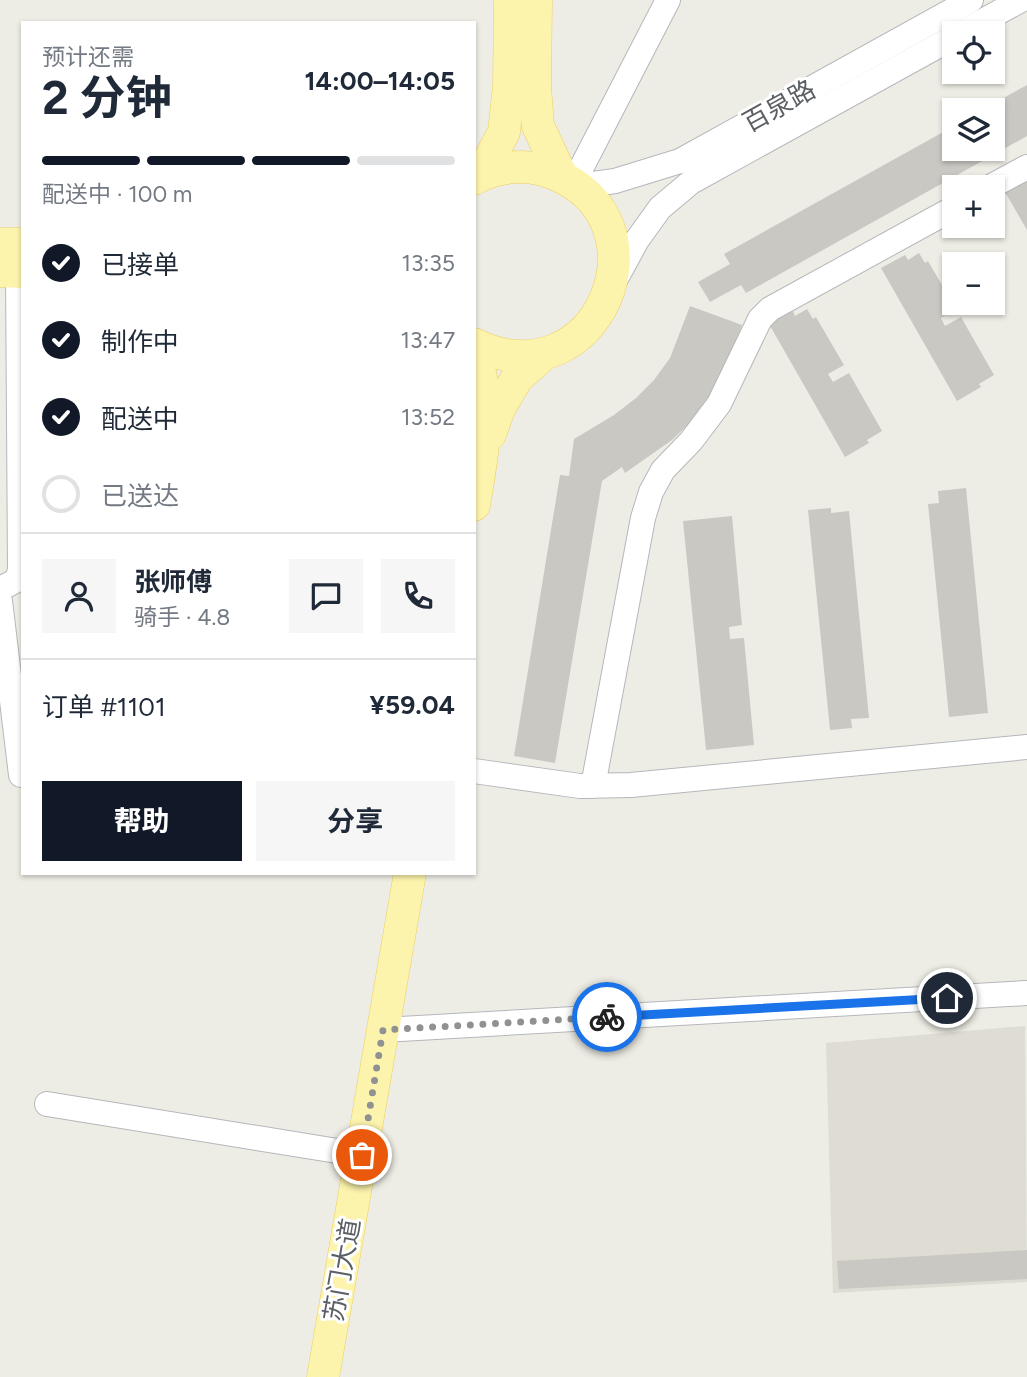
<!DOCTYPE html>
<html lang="zh">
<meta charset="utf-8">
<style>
:root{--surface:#fff;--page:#f6f6f7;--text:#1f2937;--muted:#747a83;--line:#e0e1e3;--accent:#111827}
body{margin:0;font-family:Figtree,"Noto Sans SC",sans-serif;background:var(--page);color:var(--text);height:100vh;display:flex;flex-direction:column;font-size:26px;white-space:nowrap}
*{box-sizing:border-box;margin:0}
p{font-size:23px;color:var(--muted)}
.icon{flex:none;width:38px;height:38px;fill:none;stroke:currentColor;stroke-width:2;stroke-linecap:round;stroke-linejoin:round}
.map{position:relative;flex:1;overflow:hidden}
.details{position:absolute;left:21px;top:21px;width:455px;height:854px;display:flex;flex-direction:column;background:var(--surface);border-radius:0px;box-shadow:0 2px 5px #0004}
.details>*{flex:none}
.buttons{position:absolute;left:942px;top:21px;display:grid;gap:14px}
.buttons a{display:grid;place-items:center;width:63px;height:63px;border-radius:0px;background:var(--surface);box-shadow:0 2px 5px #0004;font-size:35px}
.pin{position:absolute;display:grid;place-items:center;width:60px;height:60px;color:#fff;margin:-30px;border:4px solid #fff;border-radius:50%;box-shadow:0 2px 7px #0007}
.courier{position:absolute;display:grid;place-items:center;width:70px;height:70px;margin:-35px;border:5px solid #1a73e8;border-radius:50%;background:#fff;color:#222;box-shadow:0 2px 9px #0007}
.summary em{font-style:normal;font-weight:700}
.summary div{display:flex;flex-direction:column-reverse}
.summary{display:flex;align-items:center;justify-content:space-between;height:119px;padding:0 21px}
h1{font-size:46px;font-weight:700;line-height:52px}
.bar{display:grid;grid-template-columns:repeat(4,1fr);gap:10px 7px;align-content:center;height:84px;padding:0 21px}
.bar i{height:9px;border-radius:5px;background:var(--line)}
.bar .current{background:var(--accent)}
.bar p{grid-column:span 4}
.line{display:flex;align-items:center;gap:18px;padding:0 21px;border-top:2px solid var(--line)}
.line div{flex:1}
.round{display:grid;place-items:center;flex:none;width:74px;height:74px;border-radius:0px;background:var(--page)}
ol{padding:0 21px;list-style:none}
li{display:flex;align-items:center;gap:21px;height:77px}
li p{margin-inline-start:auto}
li .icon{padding:7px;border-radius:50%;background:var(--accent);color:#fff;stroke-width:4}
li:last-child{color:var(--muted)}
li i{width:38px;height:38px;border:4px solid var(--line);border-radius:50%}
.cta{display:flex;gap:14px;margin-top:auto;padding:14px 21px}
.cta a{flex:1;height:80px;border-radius:0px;background:var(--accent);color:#fff;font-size:28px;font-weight:700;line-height:80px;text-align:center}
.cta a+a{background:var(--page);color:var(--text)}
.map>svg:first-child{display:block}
.education{fill:#dedcd3}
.building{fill:#cac8c2}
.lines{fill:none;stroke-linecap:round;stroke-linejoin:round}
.minor-casing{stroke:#b5b7bb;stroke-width:26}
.major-casing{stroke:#ecce60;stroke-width:33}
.minor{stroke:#fff;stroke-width:24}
.major{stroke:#fcf4ac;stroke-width:32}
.done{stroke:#8f9192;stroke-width:7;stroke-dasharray:0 12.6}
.route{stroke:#1a73e8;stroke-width:9}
.labels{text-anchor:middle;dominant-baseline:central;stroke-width:6;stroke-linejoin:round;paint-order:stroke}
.street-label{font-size:26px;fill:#5c6065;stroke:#fff}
</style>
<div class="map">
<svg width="1027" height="1377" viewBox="0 0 1027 1377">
<rect width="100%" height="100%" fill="#eeede5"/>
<path class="education" d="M1025,1026L1027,1282L833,1293L826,1043Z"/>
<path class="building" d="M1027,85V136L746,293L741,285L710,302L698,282L730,264L724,254L954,126V149H992V110H981Z
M1027,180V230L1005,192Z
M919,253L925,263L928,261L956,309L941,318L945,326L961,317L994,375L979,384L981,387L957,401L881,268L905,255L908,260Z
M690,306L742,325L731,356L718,387L696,417L672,440L625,473L622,467L602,481L555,763L514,756L560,475L569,476L574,439L614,415L636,398L654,380L670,358Z
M807,309L813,319L816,317L844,365L828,374L833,382L849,373L882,431L867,440L869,443L845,457L769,324L793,311L795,316Z
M966,488L988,713L949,717L928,504L939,503L938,491Z
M831,508V513L849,511L869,718L851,719L852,728L830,730L808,510Z
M732,516L742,625L729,627L730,639L744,638L754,745L706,750L683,521Z
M1027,1250V1279L839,1289L837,1261Z"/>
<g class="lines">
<defs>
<path id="minor" d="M961,33L1021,0
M573,184L668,0
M578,186L615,181L680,161L971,0
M990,187L1027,167
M613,284L637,240L660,208L691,182L954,37
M0,589L17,580L20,570L18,272
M0,601L21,775
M474,771L580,786L631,785L1027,747
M593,786L643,518L651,492L663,470L691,441L719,404L760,319L770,309L954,208
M383,1030L1027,993
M47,1104L362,1155"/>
<path id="major" d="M536,0L535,87L538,126L562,177
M481,175L504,132L509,86L510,0
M474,179C497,166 527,163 552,173C674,220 598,405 474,344
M0,244H23
M0,271L23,272
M474,352C493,404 483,451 474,505
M490,434L499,409L517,378L545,353
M323,1377L410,873"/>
</defs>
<use href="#minor" class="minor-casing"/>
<use href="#major" class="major-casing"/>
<use href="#minor" class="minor"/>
<use href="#major" class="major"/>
</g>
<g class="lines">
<path class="done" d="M362,1155L383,1030L607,1017"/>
<path class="route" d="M607,1017L947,998"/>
</g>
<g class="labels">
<g class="street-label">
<text transform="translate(779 106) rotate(-29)">百泉路</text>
<text transform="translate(342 1270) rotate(-80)">苏门大道</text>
</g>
</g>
</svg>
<div class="buttons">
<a><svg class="icon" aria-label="locate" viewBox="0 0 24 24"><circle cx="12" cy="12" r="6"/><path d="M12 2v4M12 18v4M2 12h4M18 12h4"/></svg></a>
<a><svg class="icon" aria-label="layers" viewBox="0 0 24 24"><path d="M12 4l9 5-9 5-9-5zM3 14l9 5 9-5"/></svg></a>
<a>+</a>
<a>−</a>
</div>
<div class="pin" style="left:362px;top:1155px;background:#ea580c"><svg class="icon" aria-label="bag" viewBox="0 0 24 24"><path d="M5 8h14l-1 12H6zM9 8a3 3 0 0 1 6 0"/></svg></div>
<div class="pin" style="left:947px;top:998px;background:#1f2937"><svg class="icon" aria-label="home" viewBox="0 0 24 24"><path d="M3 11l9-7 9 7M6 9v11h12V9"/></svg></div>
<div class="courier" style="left:607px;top:1017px"><svg class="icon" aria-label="bike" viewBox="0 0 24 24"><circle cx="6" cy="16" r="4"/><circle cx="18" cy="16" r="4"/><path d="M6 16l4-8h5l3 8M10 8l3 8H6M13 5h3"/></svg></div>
<section class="details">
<div class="summary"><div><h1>2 分钟</h1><p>预计还需</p></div><em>14:00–14:05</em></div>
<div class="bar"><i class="current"></i><i class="current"></i><i class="current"></i><i></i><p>配送中 · 100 m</p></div>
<ol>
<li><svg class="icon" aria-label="check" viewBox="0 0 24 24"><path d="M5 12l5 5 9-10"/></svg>已接单<p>13:35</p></li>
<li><svg class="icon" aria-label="check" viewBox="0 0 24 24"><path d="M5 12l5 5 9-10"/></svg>制作中<p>13:47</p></li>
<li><svg class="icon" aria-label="check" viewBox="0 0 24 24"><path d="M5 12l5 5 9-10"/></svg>配送中<p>13:52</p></li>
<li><i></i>已送达</li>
</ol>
<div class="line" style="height:126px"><a class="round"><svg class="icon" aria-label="person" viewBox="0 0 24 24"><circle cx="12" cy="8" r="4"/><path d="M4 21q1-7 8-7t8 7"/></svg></a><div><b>张师傅</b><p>骑手 · 4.8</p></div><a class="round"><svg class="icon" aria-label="chat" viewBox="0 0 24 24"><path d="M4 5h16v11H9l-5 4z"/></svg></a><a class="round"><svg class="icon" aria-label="phone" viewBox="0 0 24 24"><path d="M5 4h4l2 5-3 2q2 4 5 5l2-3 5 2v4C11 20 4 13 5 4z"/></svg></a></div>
<div class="line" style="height:91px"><div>订单 #1101</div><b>¥59.04</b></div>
<div class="cta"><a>帮助</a><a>分享</a></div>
</section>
</div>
